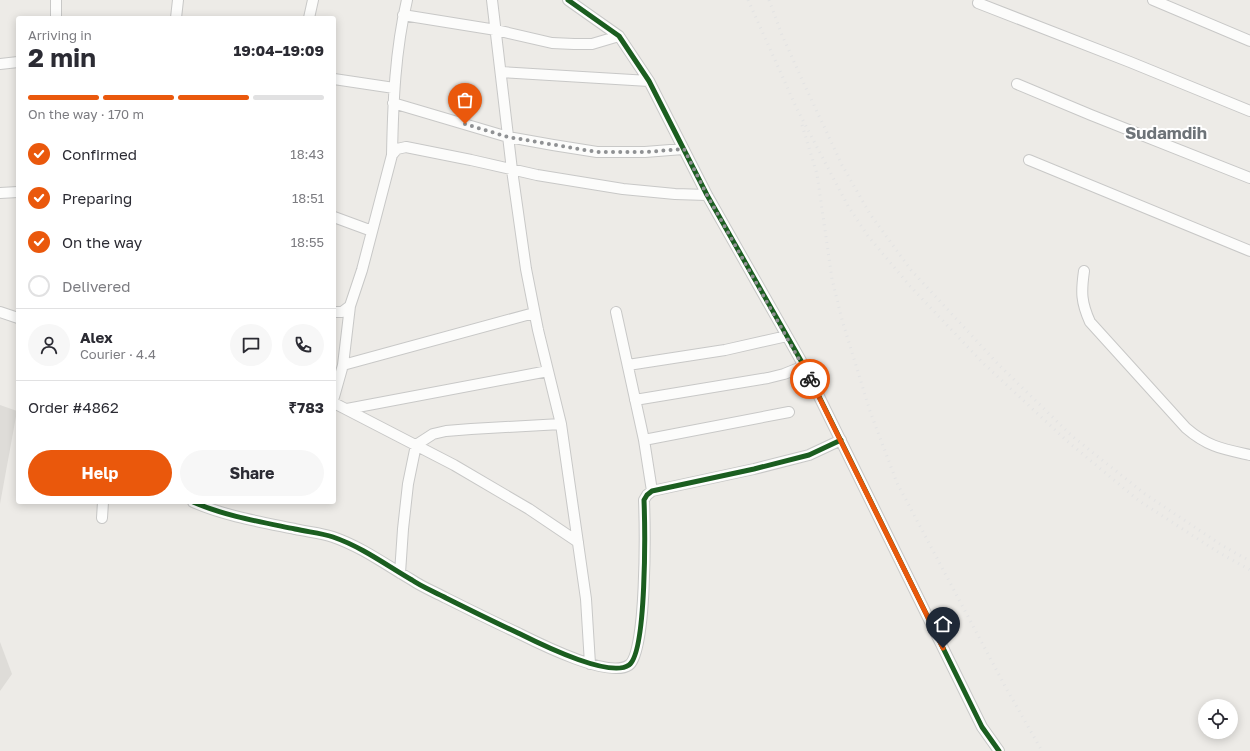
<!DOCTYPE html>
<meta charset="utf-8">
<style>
:root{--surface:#fff;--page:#f7f7f7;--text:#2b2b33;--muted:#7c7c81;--line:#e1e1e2;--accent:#ea580c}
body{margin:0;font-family:"Golos Text",sans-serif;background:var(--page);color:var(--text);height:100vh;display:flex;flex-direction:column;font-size:15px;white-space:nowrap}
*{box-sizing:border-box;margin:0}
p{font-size:13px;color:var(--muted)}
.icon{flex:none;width:22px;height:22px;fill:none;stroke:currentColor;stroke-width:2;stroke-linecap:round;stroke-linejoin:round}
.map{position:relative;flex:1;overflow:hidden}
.sheet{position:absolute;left:16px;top:16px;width:320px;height:488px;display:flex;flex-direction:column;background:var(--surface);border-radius:4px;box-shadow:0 2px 10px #0003}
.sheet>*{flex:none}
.buttons{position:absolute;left:1198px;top:699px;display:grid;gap:8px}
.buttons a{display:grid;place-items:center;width:40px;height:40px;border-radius:50%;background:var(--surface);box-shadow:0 2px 10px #0003;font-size:20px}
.pin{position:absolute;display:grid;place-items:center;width:34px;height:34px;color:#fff;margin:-41px -17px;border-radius:50% 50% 50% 0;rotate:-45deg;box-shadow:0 0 4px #0007}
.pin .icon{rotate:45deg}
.courier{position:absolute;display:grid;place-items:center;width:40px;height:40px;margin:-20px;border:3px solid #ea580c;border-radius:50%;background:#fff;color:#222;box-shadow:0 1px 5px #0007}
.summary em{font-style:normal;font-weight:700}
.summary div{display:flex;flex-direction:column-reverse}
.summary{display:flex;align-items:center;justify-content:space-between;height:68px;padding:0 12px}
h1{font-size:26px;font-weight:700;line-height:30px}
.bar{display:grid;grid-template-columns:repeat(4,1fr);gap:6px 4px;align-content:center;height:48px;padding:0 12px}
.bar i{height:5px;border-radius:3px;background:var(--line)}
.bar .active{background:var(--accent)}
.bar p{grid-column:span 4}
.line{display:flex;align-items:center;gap:10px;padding:0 12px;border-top:1px solid var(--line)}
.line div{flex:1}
.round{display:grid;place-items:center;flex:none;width:42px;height:42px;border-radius:21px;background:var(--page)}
ol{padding:0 12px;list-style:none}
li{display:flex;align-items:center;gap:12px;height:44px}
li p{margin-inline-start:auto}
li .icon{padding:4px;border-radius:50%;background:var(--accent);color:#fff;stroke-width:4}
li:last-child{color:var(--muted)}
li i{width:22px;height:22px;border:2px solid var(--line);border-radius:50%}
.action{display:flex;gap:8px;margin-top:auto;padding:8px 12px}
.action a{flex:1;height:46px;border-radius:24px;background:var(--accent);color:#fff;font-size:16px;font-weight:700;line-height:46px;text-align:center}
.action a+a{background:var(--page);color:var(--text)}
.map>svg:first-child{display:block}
.industrial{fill:#dedcd8}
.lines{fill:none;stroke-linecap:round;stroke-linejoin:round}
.minor-casing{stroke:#c8c8c7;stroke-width:12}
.minor{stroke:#fcfcfb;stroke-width:10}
.rail{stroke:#e3e3e3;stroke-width:3;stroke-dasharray:1 5;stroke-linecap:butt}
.cycleway-casing{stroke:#fff;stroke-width:8}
.cycleway{stroke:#1b5e20;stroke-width:5}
.done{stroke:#8f9193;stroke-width:4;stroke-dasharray:0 7.2}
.route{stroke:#ea580c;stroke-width:5}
.labels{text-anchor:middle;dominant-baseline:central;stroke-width:4;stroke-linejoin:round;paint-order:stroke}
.district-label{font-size:17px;font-weight:bold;fill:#6d7378;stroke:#fff}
</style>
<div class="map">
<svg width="1250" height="751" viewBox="0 0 1250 751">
<rect width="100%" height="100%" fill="#edebe7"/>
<path class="industrial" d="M0,405L17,411L0,504Z
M0,642L12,674L0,691Z"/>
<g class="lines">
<defs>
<path id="minor" d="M56,0V18
M492,0L512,170L526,269L538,330L561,424L586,599L590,664
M568,0L619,36L649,81L707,195L804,366L982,727L999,751
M1153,0L1250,41
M978,3L1130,62L1250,111
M403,15L496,30L552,43L574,44H592L619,36
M176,18L178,0
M309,18L313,0
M0,64L18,62
M501,72L649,81
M334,79L394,88
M1017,84L1091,115L1250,178
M393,103L508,137L553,145L597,152H645L683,149
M392,155C393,103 395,51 407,0
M1029,160L1250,251
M0,193L18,192
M334,217L372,231
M1084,271C1081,292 1081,302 1090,322L1186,428C1208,447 1223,449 1250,455
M0,312L18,318
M334,312H342L350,306L362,270L392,155L397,149L406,147L471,160L537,175L623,189L675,194L707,195
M616,312L644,440L652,491
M343,365L534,313
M628,365L725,350L787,336
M334,397L343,365L350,306
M635,400L768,378L784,374L804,366
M334,403L454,465L529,509L578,542
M347,409L548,371
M644,440L789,412
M193,502C225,516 261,522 295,529C308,532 321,533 333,537C362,547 386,565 412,580C422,587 435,592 446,598C470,610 494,622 518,633C538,643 609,679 629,665C647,652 645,526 644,500L647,495L652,491L754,469L809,455L841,440
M102,518L103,502
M400,573L403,529L408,484L416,445L433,434L446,431L471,429L561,424"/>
</defs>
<use href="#minor" class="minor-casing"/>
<use href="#minor" class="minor"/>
<path class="rail" d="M748,0L797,109L848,206L868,236L909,285L983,363L1067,441L1138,500L1218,552L1250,570
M769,0L782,35L805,86L842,165L870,214L911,270L999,365L1072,436L1145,494L1223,546L1250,561
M802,125L817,174L832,279L842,320L870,411L897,483L1006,688L1042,751"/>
<defs>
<path id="cycleway" d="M568,0L619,36L649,81L707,195L804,366L982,727L999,751
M193,502C225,516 261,522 295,529C308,532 321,533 333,537C362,547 386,565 412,580C422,587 435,592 446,598C470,610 494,622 518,633C538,643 609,679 629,665C647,652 645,526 644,500L647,495L652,491L754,469L809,455L841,440"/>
</defs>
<use href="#cycleway" class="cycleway-casing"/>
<use href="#cycleway" class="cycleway"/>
</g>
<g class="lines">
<path class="done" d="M465,124L508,137L597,152H645L684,149L707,195L810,379"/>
<path class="route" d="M810,379L943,648"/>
</g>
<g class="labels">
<g class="district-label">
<text x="1166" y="132">Sudamdih</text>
</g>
</g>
</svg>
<div class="buttons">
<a><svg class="icon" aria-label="locate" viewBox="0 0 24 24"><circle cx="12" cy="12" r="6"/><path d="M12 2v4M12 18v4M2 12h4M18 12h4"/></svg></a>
</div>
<div class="pin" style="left:465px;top:124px;background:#ea580c"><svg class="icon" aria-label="bag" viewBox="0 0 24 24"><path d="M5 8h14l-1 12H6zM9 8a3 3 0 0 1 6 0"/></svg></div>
<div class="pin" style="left:943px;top:648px;background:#1f2937"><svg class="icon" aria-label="home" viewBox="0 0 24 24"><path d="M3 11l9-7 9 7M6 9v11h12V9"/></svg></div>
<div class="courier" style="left:810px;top:379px"><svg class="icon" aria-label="bike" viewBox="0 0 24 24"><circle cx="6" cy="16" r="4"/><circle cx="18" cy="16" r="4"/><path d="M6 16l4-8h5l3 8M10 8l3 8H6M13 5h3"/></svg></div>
<section class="sheet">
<div class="summary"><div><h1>2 min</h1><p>Arriving in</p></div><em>19:04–19:09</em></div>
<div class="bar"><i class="active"></i><i class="active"></i><i class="active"></i><i></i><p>On the way · 170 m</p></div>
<ol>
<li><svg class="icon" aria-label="check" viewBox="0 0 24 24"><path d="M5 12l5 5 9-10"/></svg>Confirmed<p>18:43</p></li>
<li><svg class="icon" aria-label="check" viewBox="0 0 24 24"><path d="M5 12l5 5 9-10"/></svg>Preparing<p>18:51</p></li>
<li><svg class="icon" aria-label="check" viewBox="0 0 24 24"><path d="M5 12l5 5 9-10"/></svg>On the way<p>18:55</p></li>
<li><i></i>Delivered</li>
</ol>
<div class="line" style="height:72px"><a class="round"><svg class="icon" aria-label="person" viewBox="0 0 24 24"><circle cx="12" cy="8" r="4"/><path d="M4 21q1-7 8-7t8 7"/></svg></a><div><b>Alex</b><p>Courier · 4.4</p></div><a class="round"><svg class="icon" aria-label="chat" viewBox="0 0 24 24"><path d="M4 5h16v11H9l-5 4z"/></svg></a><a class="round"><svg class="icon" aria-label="phone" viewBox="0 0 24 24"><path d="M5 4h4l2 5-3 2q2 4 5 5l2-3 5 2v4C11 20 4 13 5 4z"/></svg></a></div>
<div class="line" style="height:52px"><div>Order #4862</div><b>₹783</b></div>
<div class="action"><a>Help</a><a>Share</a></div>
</section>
</div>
